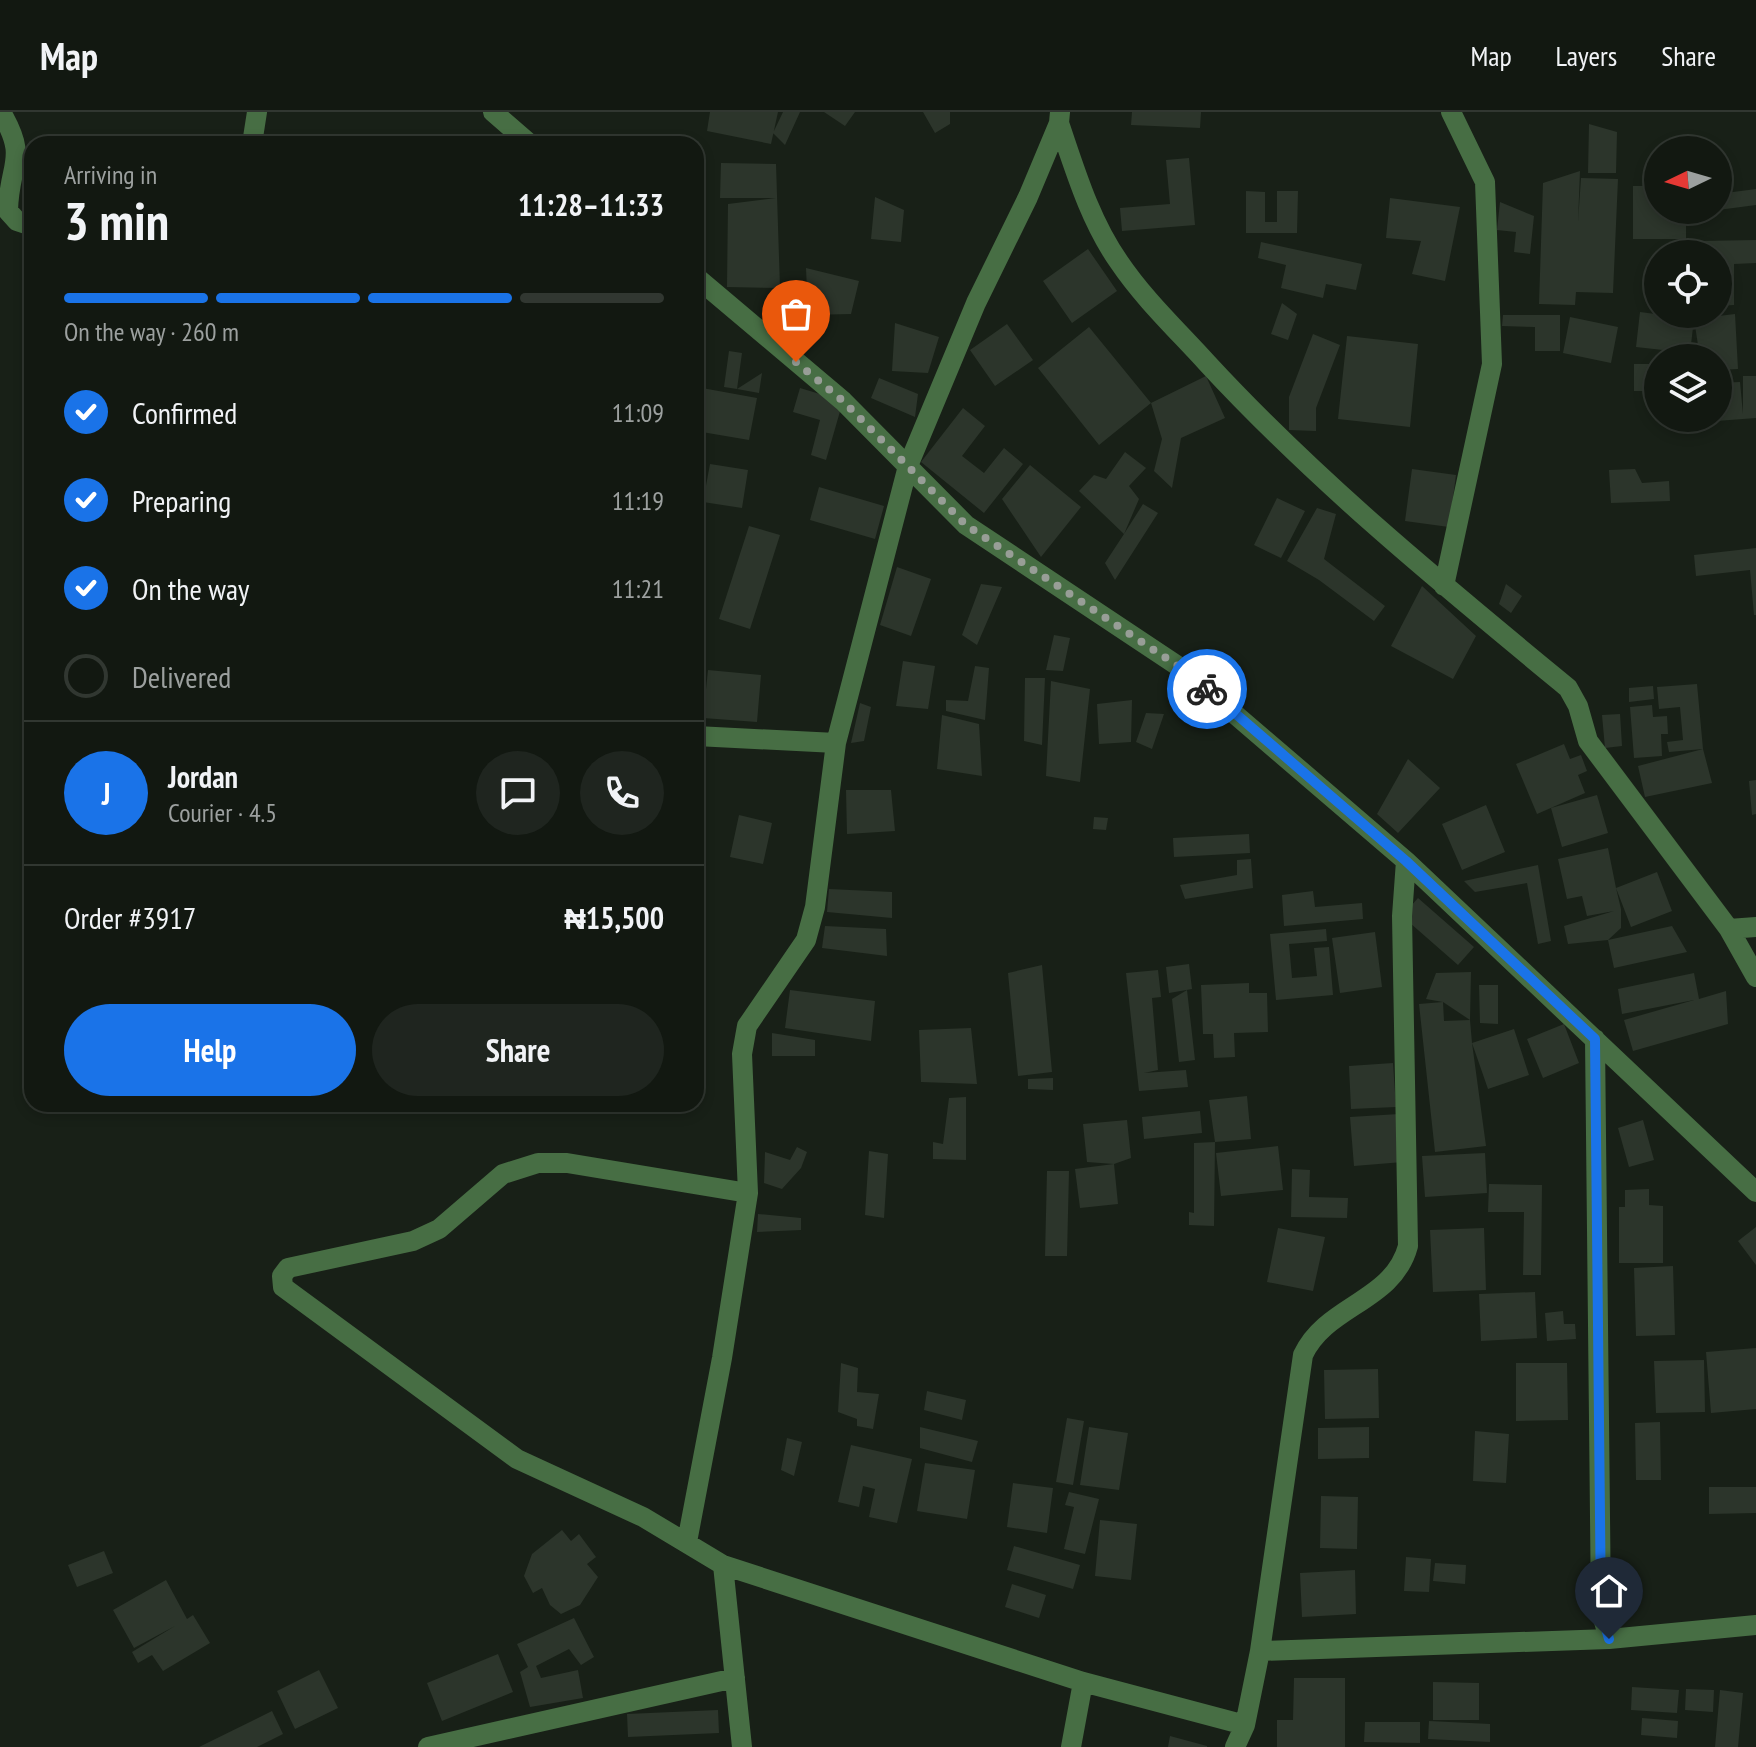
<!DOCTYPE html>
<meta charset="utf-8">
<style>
:root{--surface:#121811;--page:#1f251f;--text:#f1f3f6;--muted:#9ca09f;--line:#313731;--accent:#1a73e8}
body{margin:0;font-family:"PT Sans Narrow",sans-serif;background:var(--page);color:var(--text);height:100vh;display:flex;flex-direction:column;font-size:30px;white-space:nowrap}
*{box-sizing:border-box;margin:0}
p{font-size:26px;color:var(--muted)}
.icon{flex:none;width:44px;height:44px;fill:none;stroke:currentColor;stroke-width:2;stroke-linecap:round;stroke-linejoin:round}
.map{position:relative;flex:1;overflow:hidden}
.drawer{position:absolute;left:24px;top:24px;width:680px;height:976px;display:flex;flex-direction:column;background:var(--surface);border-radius:24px;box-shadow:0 4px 12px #0003,0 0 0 2px var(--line)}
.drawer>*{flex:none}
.needle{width:52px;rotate:265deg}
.fabs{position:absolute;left:1644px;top:24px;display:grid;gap:16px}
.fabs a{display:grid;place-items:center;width:88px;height:88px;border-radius:50%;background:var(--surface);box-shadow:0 4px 12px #0003,0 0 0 2px var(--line);font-size:40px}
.pin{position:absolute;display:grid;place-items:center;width:68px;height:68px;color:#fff;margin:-82px -34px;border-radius:50% 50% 50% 0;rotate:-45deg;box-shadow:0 0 8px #0007}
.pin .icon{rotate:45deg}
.courier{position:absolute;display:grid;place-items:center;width:80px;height:80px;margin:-40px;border:6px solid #1a73e8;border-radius:50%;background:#fff;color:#222;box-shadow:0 2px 10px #0007}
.summary em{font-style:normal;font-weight:700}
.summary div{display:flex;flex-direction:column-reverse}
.summary{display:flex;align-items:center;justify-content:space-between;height:136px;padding:0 40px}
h1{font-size:52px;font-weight:700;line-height:60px}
.bar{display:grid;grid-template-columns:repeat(4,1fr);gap:12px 8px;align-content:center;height:96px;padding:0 40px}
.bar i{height:10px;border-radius:6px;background:var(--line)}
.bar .active{background:var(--accent)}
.bar p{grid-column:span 4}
.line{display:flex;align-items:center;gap:20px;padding:0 40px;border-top:2px solid var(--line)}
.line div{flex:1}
.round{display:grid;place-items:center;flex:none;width:84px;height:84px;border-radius:42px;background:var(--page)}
ol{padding:0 40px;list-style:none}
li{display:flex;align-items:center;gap:24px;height:88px}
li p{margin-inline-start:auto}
li .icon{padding:8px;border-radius:50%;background:var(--accent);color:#fff;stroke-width:4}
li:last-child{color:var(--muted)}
li i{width:44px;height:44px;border:4px solid var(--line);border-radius:50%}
.primary-button{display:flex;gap:16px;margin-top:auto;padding:16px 40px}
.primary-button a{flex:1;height:92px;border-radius:48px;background:var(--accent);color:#fff;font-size:32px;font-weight:700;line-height:92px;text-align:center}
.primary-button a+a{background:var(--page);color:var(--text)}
header{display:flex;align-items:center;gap:48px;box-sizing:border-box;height:112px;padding:0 40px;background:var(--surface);border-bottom:2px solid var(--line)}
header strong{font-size:38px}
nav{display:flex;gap:44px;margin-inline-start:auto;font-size:28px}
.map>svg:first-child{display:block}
.building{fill:#2c352b}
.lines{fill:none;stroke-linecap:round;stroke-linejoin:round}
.street{stroke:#476e44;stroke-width:20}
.done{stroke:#989e97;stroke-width:8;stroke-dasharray:0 14.4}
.route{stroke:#1a73e8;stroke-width:10}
</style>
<header>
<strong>Map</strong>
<nav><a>Map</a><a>Layers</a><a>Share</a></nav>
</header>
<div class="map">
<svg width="1756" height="1635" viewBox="0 0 1756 1635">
<rect width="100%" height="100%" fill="#182017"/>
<path class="building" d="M710,0H778L771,32L707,19Z
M783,0H800L785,33L773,21Z
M824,0H855L845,14Z
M923,0H950V12L935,21Z
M1132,0H1201L1200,16L1131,13Z
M1589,12L1617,20L1616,61H1588Z
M1189,46L1195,113L1122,119L1120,96L1170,92L1166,48Z
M721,51L776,52L780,176L727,175L728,92L776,86H720Z
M1580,59L1578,110L1581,66L1618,67L1613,181L1576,180L1575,193L1539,192L1543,71Z
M1633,74H1658V98H1686V127H1633Z
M1756,77V93L1718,98V82Z
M1246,79L1265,80V110H1277V79H1298L1297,121H1246Z
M875,85L904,98L901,130L871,127Z
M1390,86L1460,95L1445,169L1412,162L1421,129L1386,126Z
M1500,90L1534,104L1530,142L1514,140L1516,120L1497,118Z
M1756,128V151L1734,152V193L1718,194V142H1700V129Z
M1261,130L1362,152L1356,178L1326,172L1323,186L1281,176L1286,153L1258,146Z
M1088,137L1117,179L1072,211L1043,169Z
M806,156L859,169L851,202L808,203Z
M1282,191L1297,202L1288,228L1271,222Z
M1640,200L1694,207L1735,202L1738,257L1718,258V246H1700L1694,207L1690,241L1636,235Z
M1503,203H1560V239H1535V215L1502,214Z
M1570,205L1618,215L1611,251L1563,241Z
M895,211L939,225L928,261L892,259Z
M1007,212L1033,248L995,274L970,238Z
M1089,215L1151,291L1206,264L1225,306L1181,326L1172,376L1154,359L1162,327L1151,291L1099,333L1038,256Z
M1313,222L1340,233L1316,296V319L1289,318V285Z
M1347,224L1418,232L1410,315L1338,307Z
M729,239L742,241L737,277L724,275Z
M1634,252H1658V279H1634Z
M762,261L759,281L737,277Z
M1743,264H1756V306L1703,310V306H1718V271L1740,270L1743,302Z
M879,266L918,282L915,305L871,286Z
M702,276L757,286L749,328L696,319Z
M800,276L843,289L826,348L811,343L820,308L793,300Z
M963,296L985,314L962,344L984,361L1004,336L1023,352L984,401L921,350Z
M1125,340L1146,356L1129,374L1139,387L1124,422L1143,392L1158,401L1115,468L1105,451L1124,422L1079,379L1094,363L1106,367Z
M710,352L748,358L742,396L703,390Z
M1030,353L1081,395L1041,445L1002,387Z
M1412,357L1456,363L1449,415L1405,409Z
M1635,357L1642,371L1669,369L1670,389L1611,391L1609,358Z
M819,375L884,394L875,427L810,408Z
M1277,386L1305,399L1281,446L1254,433Z
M1317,396L1336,402L1324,447L1385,494L1374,509L1319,468L1287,449Z
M749,414L780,423L750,517L719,507Z
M1756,436V503H1754L1750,458L1696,464L1694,443Z
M897,455L931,467L911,524L880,513Z
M981,472L1002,475L977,533L962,523Z
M1506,472L1522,484L1511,501L1499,492Z
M1422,474L1476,524L1453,567L1391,534Z
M1054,523L1070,526L1063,559L1046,558Z
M903,549L935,554L928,597L896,594Z
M975,554L989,556L985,608L946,599V588L968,589Z
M708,558L761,563L757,610L703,606Z
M1025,566H1045L1042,633L1024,629Z
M1051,569L1090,577L1080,670L1046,664Z
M1697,572L1703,637L1712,671L1645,685L1638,654L1703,637L1669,640L1667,630L1683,628L1680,595L1659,597L1657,575Z
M1653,574L1654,587L1629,590V576Z
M1132,588L1131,630L1099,632L1097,592Z
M860,591L871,595L864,629L851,631Z
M1652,593L1653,605L1667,604L1668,622H1661L1662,644L1634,646L1630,595Z
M1146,601L1164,602L1152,637L1136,630Z
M1620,602L1622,634L1605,636L1602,603Z
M942,603L979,612L982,664L937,657Z
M1564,632L1570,647L1581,643L1587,659L1578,663L1585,681L1537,702L1516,652Z
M1408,647L1440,676L1398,721L1377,702Z
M1756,668V702L1752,703L1749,669Z
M846,678H891L895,719L847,722Z
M1597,683L1608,721L1562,735L1551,696Z
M1486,693L1505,740L1462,758L1442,712Z
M739,703L772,711L763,752L730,745Z
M1094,705L1108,706L1106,718L1093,717Z
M1249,722L1250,741L1174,745L1173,726Z
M1608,736L1616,776L1657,760L1672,799L1631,815L1616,776L1621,797V816L1608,828L1568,832L1564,814L1614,799L1587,804L1582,784L1567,787L1558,747Z
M1251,747L1253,776L1185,787L1180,773L1237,763V748Z
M1538,753L1551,829L1538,832L1527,771L1475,780L1464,769Z
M829,777L892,780V806L827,800Z
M1313,779L1315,795L1362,791L1363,807L1284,814L1282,783Z
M1418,786L1474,835L1458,853L1402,804Z
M825,814L886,817L887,844L822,836Z
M1672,814L1687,840L1614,856L1608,828Z
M1326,817L1327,829L1289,832L1292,866L1317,864L1314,836L1329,835L1333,883L1276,888L1270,822Z
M1375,820L1382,875L1340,881L1332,826Z
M1189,852L1192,877L1169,881L1166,855Z
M1042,853L1052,960L1018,964L1008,861Z
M1158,858L1161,885L1152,886L1158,958L1144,961L1186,958L1188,975L1139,979L1126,861Z
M1471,860L1470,908L1443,890L1426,887L1436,861Z
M1694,861L1699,887L1726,879L1728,912L1633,939L1624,908L1694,888L1622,902L1618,877Z
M1249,871V881H1267L1268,920L1234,921L1235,945L1214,946L1213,922H1203L1201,873Z
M1479,873H1498V912L1480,911Z
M790,878L875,889L871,929L785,916Z
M1187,878L1195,948L1179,950L1172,887Z
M1443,890L1444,909L1470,908L1472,931L1514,917L1529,963L1488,977L1472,931L1486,1034L1435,1040L1419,892Z
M1564,912L1579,951L1543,966L1527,927Z
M971,916L977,972L921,970L919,918Z
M772,921L815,928V944H772Z
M1393,951L1396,995L1351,997L1349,954Z
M1053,966V978L1028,977V967Z
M1247,984L1251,1027L1215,1030L1214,1114L1189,1113V1100L1194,1101V1031L1215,1030L1209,988Z
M966,985V1048L933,1047V1030L943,1032L949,986Z
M1200,999L1202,1021L1144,1027L1142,1005Z
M1399,1002L1403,1050L1354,1054L1350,1005Z
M1127,1008L1131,1046L1114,1052L1087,1050L1083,1012Z
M1643,1008L1654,1048L1629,1055L1618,1016Z
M1278,1034L1283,1078L1221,1084L1216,1041Z
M797,1035L807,1040L801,1056L782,1077L764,1071L765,1040L790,1048Z
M869,1039L888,1042L884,1106L865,1103Z
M1485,1041L1487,1081L1425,1085L1422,1044Z
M1114,1052L1118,1092L1080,1096L1075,1057Z
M1292,1057L1310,1058L1309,1085L1348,1086L1347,1106L1291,1105Z
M1047,1059H1069L1067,1144H1045Z
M1489,1072L1542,1073L1541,1163H1523L1524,1100H1488Z
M1649,1077V1093L1663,1094V1151H1619V1095H1625V1078Z
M758,1102L801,1106V1118L757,1120Z
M1756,1115V1153L1738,1129Z
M1278,1116L1325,1125L1313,1179L1267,1170Z
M1484,1116L1486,1178L1433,1180L1430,1118Z
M1673,1154L1675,1223L1636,1224L1634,1156Z
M1535,1180L1537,1226L1481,1229L1479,1182Z
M1563,1199L1564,1212H1575L1576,1227L1547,1229L1545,1201Z
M1756,1236V1297L1711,1301L1706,1240Z
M1704,1248L1705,1300L1656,1301L1654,1249Z
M841,1251L858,1256L857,1280L879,1282L873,1317L857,1314V1307L838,1300Z
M1516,1251H1567L1568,1308L1516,1309Z
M1378,1257L1379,1306L1325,1307L1324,1258Z
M927,1279L966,1288L962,1308L924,1298Z
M1067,1306L1084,1309L1073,1373L1056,1370Z
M1660,1310L1661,1368H1636L1635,1311Z
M920,1315L978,1329L972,1350L920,1336Z
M1089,1315L1128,1321L1119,1378L1080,1373Z
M1369,1315V1346L1318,1347V1316Z
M1475,1319L1509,1322L1506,1371L1473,1369Z
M787,1326L802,1330L794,1364L781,1358Z
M851,1333L912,1347L897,1411L869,1405L875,1377L863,1374L859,1395L838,1390Z
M925,1351L975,1358L967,1407L917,1399Z
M1013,1371L1053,1376L1047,1421L1007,1415Z
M1709,1375H1756V1401L1709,1402Z
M1069,1380L1099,1387L1085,1442L1064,1437L1074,1395L1065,1393Z
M1321,1384L1358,1385L1357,1437L1320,1436Z
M1100,1408L1137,1412L1131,1468L1095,1464Z
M562,1418L571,1429L579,1422L596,1445L587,1452L598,1465L580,1493L561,1502L550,1493L542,1476L533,1481L524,1464L532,1442Z
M1014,1434L1080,1453L1073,1477L1007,1458Z
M104,1439L113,1461L77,1475L68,1453Z
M1406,1445L1431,1447L1429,1480L1404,1479Z
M1435,1451L1466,1453L1465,1472L1433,1469Z
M1355,1458L1356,1502L1302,1505L1300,1461Z
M166,1468L187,1507L193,1503L210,1531L163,1559L152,1543L138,1551L132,1540L175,1514L134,1536L113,1498Z
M1012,1472L1046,1483L1039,1506L1005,1495Z
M574,1506L594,1545L581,1553L569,1537L536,1554L541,1566L578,1558L583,1586L530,1595L520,1560L528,1555L517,1532Z
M498,1542L513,1580L442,1609L427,1571Z
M319,1558L338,1596L295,1617L277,1579Z
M1294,1566H1345V1635H1277V1608H1293Z
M1433,1570L1479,1571V1608H1433Z
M1632,1575L1679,1578L1677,1601L1631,1598Z
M1686,1577L1714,1578L1713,1600L1685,1598Z
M1720,1578L1743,1581L1738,1635H1715Z
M718,1598L719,1621L628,1625L627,1602Z
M272,1599L283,1622L257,1635H199Z
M1642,1606L1678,1609L1677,1626L1641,1623Z
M1429,1609L1490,1612V1630L1428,1627Z
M1365,1610H1420V1631L1364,1630Z
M1170,1624L1207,1634V1635H1168Z"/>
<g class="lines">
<path class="street" d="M1,0C29,48 9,50 8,99L17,109L32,114
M493,0L530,32
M1059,11C1075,58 1090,109 1119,150C1144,187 1177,218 1207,251C1317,370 1443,473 1568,576L1578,594L1588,629L1729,817L1756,865
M252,32L257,0
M696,165L843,289L966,413L1181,556L1406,749L1756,1080
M1444,474L1492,252L1485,70L1451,0
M696,624L836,631
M1729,817L1756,815
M1595,927L1601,1499L1609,1527
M748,1081L567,1051H538L503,1062L439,1117L413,1129L288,1156L282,1164L283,1175L517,1347L643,1405L723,1453L1083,1570L1245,1613
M687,1430L722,1246L748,1081L742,942L747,914L806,828L815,795L836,631L908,354L976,191L1028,85L1059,11L1060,0
M723,1453L742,1635
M1260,1539L1609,1527L1756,1513
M428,1635L735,1566
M1071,1635L1083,1570
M1235,1635L1245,1613L1260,1539L1303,1243C1326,1193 1393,1190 1408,1134L1402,804L1406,749"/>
</g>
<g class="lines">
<path class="done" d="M796,250L843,289L966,413L1181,556L1207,577"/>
<path class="route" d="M1207,577L1406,749L1595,927L1601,1499L1609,1527"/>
</g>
</svg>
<div class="fabs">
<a><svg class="needle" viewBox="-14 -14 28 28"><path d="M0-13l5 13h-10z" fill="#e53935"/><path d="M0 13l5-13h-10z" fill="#9ca09f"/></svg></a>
<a><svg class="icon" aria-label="locate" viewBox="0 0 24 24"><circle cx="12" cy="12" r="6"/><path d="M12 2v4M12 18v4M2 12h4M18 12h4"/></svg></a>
<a><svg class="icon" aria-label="layers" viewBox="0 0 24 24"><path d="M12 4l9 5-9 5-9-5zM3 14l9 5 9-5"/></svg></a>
</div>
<div class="pin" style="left:796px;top:250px;background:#ea580c"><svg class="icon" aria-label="bag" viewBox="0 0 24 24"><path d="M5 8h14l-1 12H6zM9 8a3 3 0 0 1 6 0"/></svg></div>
<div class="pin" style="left:1609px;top:1527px;background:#1f2937"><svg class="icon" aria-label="home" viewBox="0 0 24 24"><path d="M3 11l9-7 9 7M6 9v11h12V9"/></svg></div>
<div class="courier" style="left:1207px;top:577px"><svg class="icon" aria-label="bike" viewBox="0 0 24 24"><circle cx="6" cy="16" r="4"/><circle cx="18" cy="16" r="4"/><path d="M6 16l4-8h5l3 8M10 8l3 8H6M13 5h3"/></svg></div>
<section class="drawer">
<div class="summary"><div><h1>3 min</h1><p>Arriving in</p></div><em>11:28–11:33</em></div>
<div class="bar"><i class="active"></i><i class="active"></i><i class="active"></i><i></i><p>On the way · 260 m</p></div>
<ol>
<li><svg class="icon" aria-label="check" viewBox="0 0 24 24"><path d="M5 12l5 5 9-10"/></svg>Confirmed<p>11:09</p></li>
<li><svg class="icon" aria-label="check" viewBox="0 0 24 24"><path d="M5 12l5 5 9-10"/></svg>Preparing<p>11:19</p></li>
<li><svg class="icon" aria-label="check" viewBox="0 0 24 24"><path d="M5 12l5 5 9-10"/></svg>On the way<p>11:21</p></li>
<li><i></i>Delivered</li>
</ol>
<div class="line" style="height:144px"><b class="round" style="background:var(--accent);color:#fff">J</b><div><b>Jordan</b><p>Courier · 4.5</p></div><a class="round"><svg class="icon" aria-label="chat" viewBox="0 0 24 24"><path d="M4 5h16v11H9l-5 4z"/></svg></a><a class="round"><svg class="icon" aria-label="phone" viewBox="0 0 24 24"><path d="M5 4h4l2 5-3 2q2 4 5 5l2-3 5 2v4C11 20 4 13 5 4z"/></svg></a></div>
<div class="line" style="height:104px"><div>Order #3917</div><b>₦15,500</b></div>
<div class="primary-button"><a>Help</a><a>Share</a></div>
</section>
</div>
